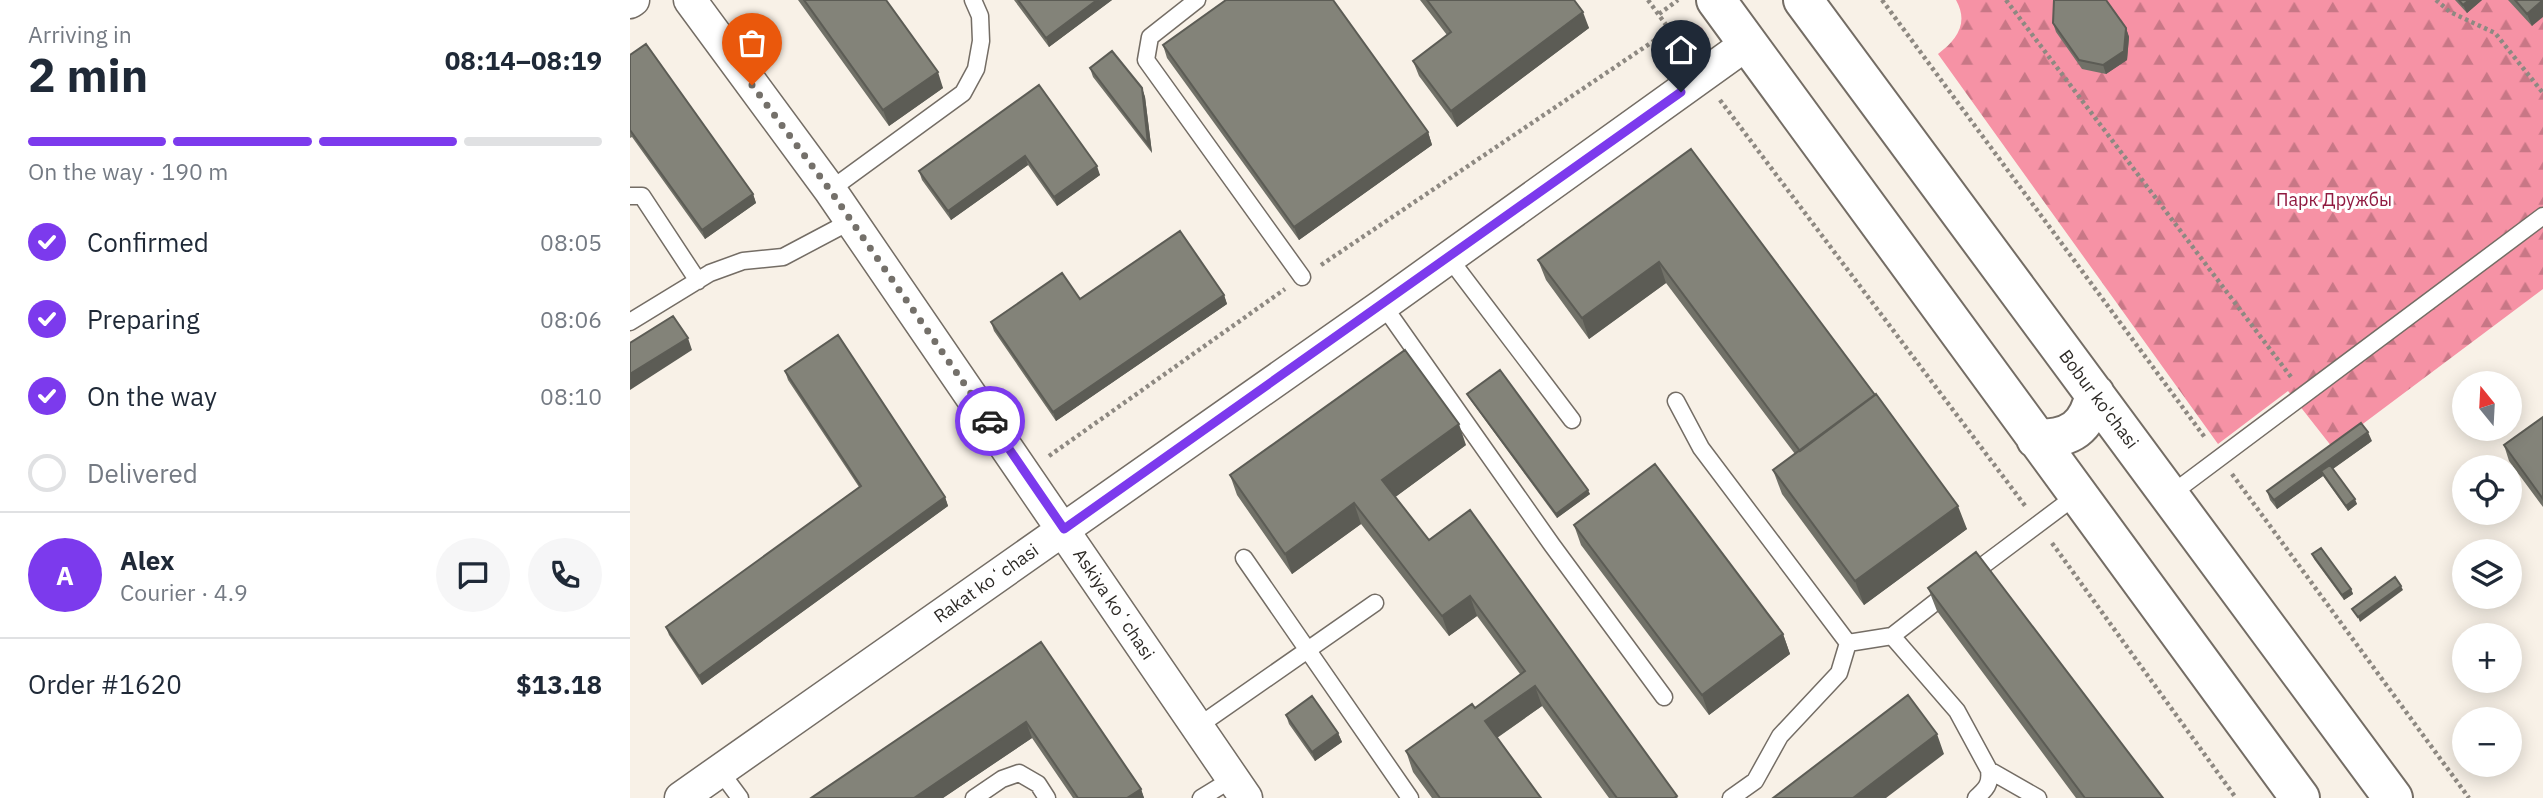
<!DOCTYPE html>
<meta charset="utf-8">
<style>
:root{--surface:#fff;--page:#f6f6f7;--text:#1f2937;--muted:#747a83;--line:#e0e1e3;--accent:#7c3aed}
body{margin:0;font-family:"IBM Plex Sans",sans-serif;background:var(--page);color:var(--text);height:100vh;display:flex;flex-direction:column;font-size:26px;white-space:nowrap}
*{box-sizing:border-box;margin:0}
p{font-size:23px;color:var(--muted)}
.icon{flex:none;width:38px;height:38px;fill:none;stroke:currentColor;stroke-width:2;stroke-linecap:round;stroke-linejoin:round}
.map{position:relative;flex:1;overflow:hidden}
.drawer{display:flex;flex-direction:column;background:var(--surface);width:630px}
.drawer>*{flex:none}
.needle{width:46px;rotate:342deg}
.tools{position:absolute;left:1822px;top:371px;display:grid;gap:14px}
.tools a{display:grid;place-items:center;width:70px;height:70px;border-radius:50%;background:var(--surface);box-shadow:0 4px 18px #0003;font-size:35px}
.pin{position:absolute;display:grid;place-items:center;width:60px;height:60px;color:#fff;margin:-72px -30px;border-radius:50% 50% 50% 0;rotate:-45deg;box-shadow:0 0 7px #0007}
.pin .icon{rotate:45deg}
.courier{position:absolute;display:grid;place-items:center;width:70px;height:70px;margin:-35px;border:5px solid #7c3aed;border-radius:50%;background:#fff;color:#222;box-shadow:0 2px 9px #0007}
.overview em{font-style:normal;font-weight:700}
.overview div{display:flex;flex-direction:column-reverse}
.overview{display:flex;align-items:center;justify-content:space-between;height:119px;padding:0 28px}
h1{font-size:46px;font-weight:700;line-height:52px}
.bar{display:grid;grid-template-columns:repeat(4,1fr);gap:10px 7px;align-content:center;height:84px;padding:0 28px}
.bar i{height:9px;border-radius:5px;background:var(--line)}
.bar .active{background:var(--accent)}
.bar p{grid-column:span 4}
.line{display:flex;align-items:center;gap:18px;padding:0 28px;border-top:2px solid var(--line)}
.line div{flex:1}
.round{display:grid;place-items:center;flex:none;width:74px;height:74px;border-radius:37px;background:var(--page)}
ol{padding:0 28px;list-style:none}
li{display:flex;align-items:center;gap:21px;height:77px}
li p{margin-inline-start:auto}
li .icon{padding:7px;border-radius:50%;background:var(--accent);color:#fff;stroke-width:4}
li:last-child{color:var(--muted)}
li i{width:38px;height:38px;border:4px solid var(--line);border-radius:50%}
main{display:flex;flex:1;min-height:0}
.map>svg:first-child{display:block}
.forest{fill:url(#forest-firs)}
.lines{fill:none;stroke-linecap:round;stroke-linejoin:round}
.service-casing{stroke:#746d65;stroke-width:19}
.minor-casing{stroke:#746d65;stroke-width:35}
.primary-casing{stroke:#746d65;stroke-width:42}
.path{stroke:#8e8982;stroke-width:4.5;stroke-dasharray:3.5 3.5;stroke-linecap:butt}
.service{stroke:#fff;stroke-width:16}
.minor{stroke:#fff;stroke-width:32}
.primary{stroke:#fff;stroke-width:38}
.tree{fill:#bf7b8b}
.wall{fill:#717168}
.shaded-wall{fill:#5c5c55}
.building{fill:#838379;stroke:#5c5c55;stroke-width:2}
.done{stroke:#74706a;stroke-width:7;stroke-dasharray:0 12.6}
.route{stroke:#7c3aed;stroke-width:9}
.labels{text-anchor:middle;dominant-baseline:central;stroke-width:6;stroke-linejoin:round;paint-order:stroke}
.park-label{font-size:18px;fill:#901a40;stroke:#fff}
.street-label{font-size:18px;fill:#2d2a26;stroke:#fff}
</style>
<main>
<section class="drawer">
<div class="overview"><div><h1>2 min</h1><p>Arriving in</p></div><em>08:14–08:19</em></div>
<div class="bar"><i class="active"></i><i class="active"></i><i class="active"></i><i></i><p>On the way · 190 m</p></div>
<ol>
<li><svg class="icon" aria-label="check" viewBox="0 0 24 24"><path d="M5 12l5 5 9-10"/></svg>Confirmed<p>08:05</p></li>
<li><svg class="icon" aria-label="check" viewBox="0 0 24 24"><path d="M5 12l5 5 9-10"/></svg>Preparing<p>08:06</p></li>
<li><svg class="icon" aria-label="check" viewBox="0 0 24 24"><path d="M5 12l5 5 9-10"/></svg>On the way<p>08:10</p></li>
<li><i></i>Delivered</li>
</ol>
<div class="line" style="height:126px"><b class="round" style="background:var(--accent);color:#fff">A</b><div><b>Alex</b><p>Courier · 4.9</p></div><a class="round"><svg class="icon" aria-label="chat" viewBox="0 0 24 24"><path d="M4 5h16v11H9l-5 4z"/></svg></a><a class="round"><svg class="icon" aria-label="phone" viewBox="0 0 24 24"><path d="M5 4h4l2 5-3 2q2 4 5 5l2-3 5 2v4C11 20 4 13 5 4z"/></svg></a></div>
<div class="line" style="height:91px"><div>Order #1620</div><b>$13.18</b></div>
</section>
<div class="map">
<svg width="1913" height="798" viewBox="0 0 1913 798">
<defs>
<pattern id="forest-firs" width="22" height="20" patternUnits="userSpaceOnUse" patternTransform="scale(1.75)"><rect width="22" height="20" fill="#f692a5"/><path d="M5 1l3.5 6h-7zM16 11l3.5 6h-7z" fill="#c87786"/></pattern>
</defs>
<rect width="100%" height="100%" fill="#f8f1e7"/>
<path class="forest" d="M1326,0H1913V289L1702,447L1658,391L1588,444L1308,54C1327,40 1339,23 1326,0Z"/>
<g class="lines">
<defs>
<path id="service" d="M567,0L520,37L516,60L672,277
M200,190L333,93L346,69L351,41L350,16L343,0
M0,196H12L68,281
M819,258L942,420
M753,305L922,545L1034,697
M0,322L80,273L113,261L153,257L221,221
M1046,401L1071,448L1218,643L1262,636L1327,711L1359,770C1361,784 1356,789 1346,798
M1540,495L1913,216
M614,558L780,798
M1339,576L1447,495
M1262,636L1321,590
M567,727L745,603
M1359,770L1408,798
M90,771L110,798
M344,798L372,779L389,773L408,784L417,798
M571,798L602,779
M1101,798L1125,781L1150,736L1209,673L1218,643"/>
<path id="minor" d="M60,0L200,190L616,798
M0,2L3,0
M51,798L753,305L1118,43"/>
<path id="primary" d="M1086,0L1670,798
M1173,0L1763,798
M1406,439C1441,439 1457,428 1465,394"/>
</defs>
<use href="#service" class="service-casing"/>
<use href="#minor" class="minor-casing"/>
<use href="#primary" class="primary-casing"/>
<path class="path" d="M1018,0L1055,51
M1252,0L1576,439
M1376,0L1661,377
M1806,0L1820,12L1865,33L1913,93
M1029,14L1048,0
M1090,100L1396,507
M691,265L1040,30
M419,456L655,289
M1602,474L1839,798
M1422,543L1606,798"/>
<use href="#service" class="service"/>
<use href="#minor" class="minor"/>
<use href="#primary" class="primary"/>
</g>
<circle class="tree" cx="1065" cy="35" r="10"/>
<path class="wall" d="M168,0H256L313,88L259,126Z
M384,0H482L419,47Z
M790,0H944L959,28L827,127L789,76L783,61L817,35Z
M1825,0H1852L1837,13Z
M1878,0H1913L1902,26Z
M1423,23L1496,28L1499,37L1497,60L1476,74L1452,69L1426,32Z
M533,45L798,132L802,145L669,240L537,58Z
M0,55L123,194L126,203L75,239L2,137L0,138Z
M460,68L512,88L515,97L522,153L463,77Z
M409,85L470,175L427,206L398,165L321,220L292,180L289,171Z
M1061,149L1337,529L1234,605L1152,494L1143,470L1165,454L1036,283L959,339L916,280L908,260Z
M594,295L597,304L426,421L364,331L361,322Z
M155,371L315,497L318,506L72,685L39,635L36,627L229,487L158,380Z
M837,394L960,494L927,518L839,398Z
M1913,417V507L1879,461L1874,445Z
M1742,441L1703,469L1727,504L1718,511L1693,476L1647,509L1640,500L1637,491Z
M836,445L765,497L799,540L1048,798H979L912,706L867,738L911,798H802L783,772L776,751L845,708L890,674L847,616L819,636L731,524L662,574L607,495L600,475Z
M944,525L1153,634L1160,654L1079,715L951,545Z
M1682,554L1721,589L1723,594L1714,600L1684,559Z
M1298,588L1533,798H1446L1307,611Z
M411,642L511,789L514,798H443L402,738L313,798H181Z
M656,715L708,733L712,742L685,761L659,724Z"/>
<path class="shaded-wall" d="M467,0H482L419,47L416,38Z
M1839,0H1852L1837,13L1833,5Z
M1913,0V17L1902,26L1897,14Z
M953,12L959,28L827,127L821,111Z
M1496,28L1499,37L1497,60L1476,74L1473,65Z
M308,72L313,88L259,126L253,110Z
M512,88L515,97L522,153L518,144Z
M798,132L802,145L669,240L664,227Z
M395,156L398,165L321,220L318,211Z
M467,166L470,175L427,206L424,197Z
M123,194L126,203L75,239L72,230Z
M1029,262L1036,283L959,339L952,318Z
M594,295L597,304L426,421L423,412Z
M58,338L62,350L0,390V374Z
M829,424L836,445L760,501L752,480Z
M1738,432L1742,441L1694,475L1691,471L1693,476L1647,509L1644,500Z
M958,490L960,494L927,518L926,514Z
M315,497L318,506L72,685L69,676Z
M1725,499L1727,504L1718,511L1716,506Z
M724,503L731,524L662,574L655,554Z
M1328,506L1337,529L1234,605L1225,581Z
M1771,586L1773,590L1730,622L1728,617Z
M1721,589L1723,594L1714,600L1712,595Z
M840,596L847,616L819,636L812,616Z
M1153,634L1160,654L1079,715L1072,695Z
M905,686L912,706L862,741L855,721Z
M396,722L402,738L313,798H284Z
M708,733L712,742L685,761L682,752Z
M1307,734L1314,754L1256,798H1223Z
M511,789L514,798H497Z"/>
<path class="building" d="M174,0H256L308,72L253,110Z
M388,0H467L416,38Z
M596,0H703L798,132L664,227L533,45Z
M797,0H944L953,12L821,111L783,61L821,32Z
M1424,0H1476L1496,28L1494,51L1473,65L1449,60L1423,23Z
M1829,0H1839L1833,5Z
M1885,0H1913L1897,14Z
M16,44L123,194L72,230L0,130V55Z
M482,51L512,88L518,144L460,68Z
M409,85L467,166L424,197L395,156L318,211L289,171Z
M1061,149L1245,395L1170,451L1029,262L952,318L908,260Z
M550,231L594,295L423,412L361,322L432,273L450,299Z
M43,316L58,338L0,374V343Z
M208,335L315,497L69,676L36,627L231,486L155,371Z
M775,350L829,424L752,480L799,540L840,510L1047,796L1044,798H987L905,686L855,721L911,798H810L776,751L842,704L845,708L895,671L840,596L812,616L724,503L655,554L600,475Z
M870,370L958,490L926,514L837,394Z
M1246,394L1328,506L1225,581L1143,470Z
M1913,417V499L1874,445Z
M1731,423L1738,432L1644,500L1637,491Z
M1025,464L1153,634L1072,695L944,525Z
M1700,465L1725,499L1716,506L1691,471Z
M1691,548L1721,589L1712,595L1682,554Z
M1346,552L1533,798H1455L1298,588Z
M1765,577L1771,586L1728,617L1722,609Z
M411,642L511,789L497,798H448L396,722L284,798H181Z
M1278,695L1307,734L1223,798H1143Z
M682,696L708,733L682,752L656,715Z"/>
<g class="lines">
<path class="done" d="M122,85L200,190L360,421"/>
<path class="route" d="M360,421L434,529L1051,92"/>
</g>
<g class="labels">
<g class="park-label">
<text x="1704" y="199">Парк Дружбы</text>
</g>
<g class="street-label">
<text transform="translate(1469 399) rotate(53)">Bobur ko'chasi</text>
<text transform="translate(356 583) rotate(-35)">Rakat koʻchasi</text>
<text transform="translate(484 604) rotate(56)">Askiya koʻchasi</text>
</g>
</g>
</svg>
<div class="tools">
<a><svg class="needle" viewBox="-14 -14 28 28"><path d="M0-13l5 13h-10z" fill="#e53935"/><path d="M0 13l5-13h-10z" fill="#747a83"/></svg></a>
<a><svg class="icon" aria-label="locate" viewBox="0 0 24 24"><circle cx="12" cy="12" r="6"/><path d="M12 2v4M12 18v4M2 12h4M18 12h4"/></svg></a>
<a><svg class="icon" aria-label="layers" viewBox="0 0 24 24"><path d="M12 4l9 5-9 5-9-5zM3 14l9 5 9-5"/></svg></a>
<a>+</a>
<a>−</a>
</div>
<div class="pin" style="left:122px;top:85px;background:#ea580c"><svg class="icon" aria-label="bag" viewBox="0 0 24 24"><path d="M5 8h14l-1 12H6zM9 8a3 3 0 0 1 6 0"/></svg></div>
<div class="pin" style="left:1051px;top:92px;background:#1f2937"><svg class="icon" aria-label="home" viewBox="0 0 24 24"><path d="M3 11l9-7 9 7M6 9v11h12V9"/></svg></div>
<div class="courier" style="left:360px;top:421px"><svg class="icon" aria-label="car" viewBox="0 0 24 24"><path d="M5 17H2v-5l4-1 3-4h7l3 4 3 1v5h-3M9 17h6M6 11h13"/><circle cx="7" cy="17" r="2"/><circle cx="17" cy="17" r="2"/></svg></div>
</div>
</main>
